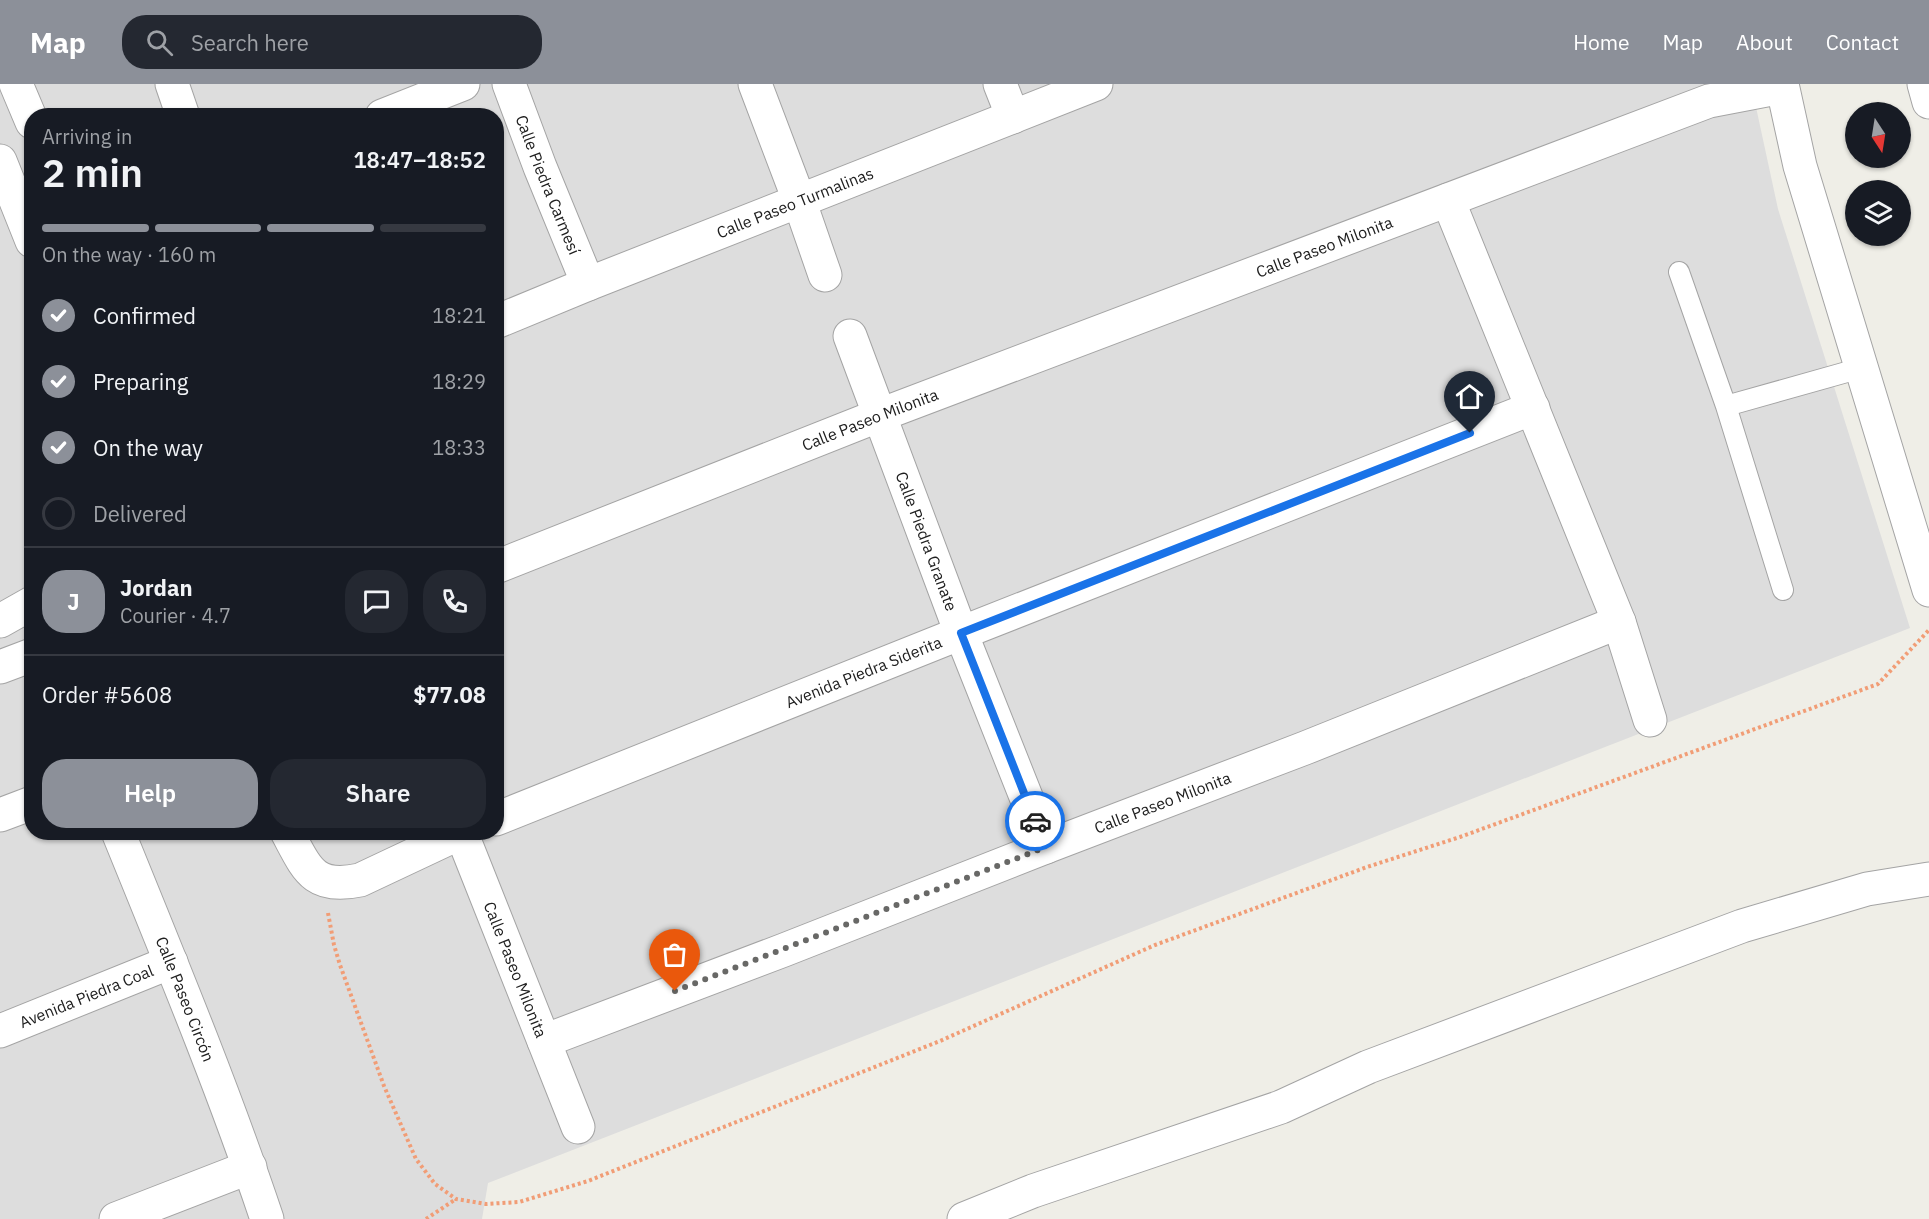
<!DOCTYPE html>
<meta charset="utf-8">
<style>
:root{--surface:#171b24;--page:#242831;--text:#f1f3f6;--muted:#9ea1a6;--line:#363941;--accent:#8c9099}
body{margin:0;font-family:"IBM Plex Sans",sans-serif;background:var(--page);color:var(--text);height:100vh;display:flex;flex-direction:column;font-size:22px;white-space:nowrap}
*{box-sizing:border-box;margin:0}
p{font-size:20px;color:var(--muted)}
.icon{flex:none;width:33px;height:33px;fill:none;stroke:currentColor;stroke-width:2;stroke-linecap:round;stroke-linejoin:round}
.map{position:relative;flex:1;overflow:hidden}
.side{position:absolute;left:24px;top:24px;width:480px;height:732px;display:flex;flex-direction:column;background:var(--surface);border-radius:24px;box-shadow:0 2px 4px #0004}
.side>*{flex:none}
.needle{width:39px;rotate:168deg}
.controls{position:absolute;left:1845px;top:18px;display:grid;gap:12px}
.controls a{display:grid;place-items:center;width:66px;height:66px;border-radius:50%;background:var(--surface);box-shadow:0 2px 4px #0004;font-size:30px}
.pin{position:absolute;display:grid;place-items:center;width:51px;height:51px;color:#fff;margin:-62px -26px;border-radius:50% 50% 50% 0;rotate:-45deg;box-shadow:0 0 6px #0007}
.pin .icon{rotate:45deg}
.courier{position:absolute;display:grid;place-items:center;width:60px;height:60px;margin:-30px;border:4px solid #1a73e8;border-radius:50%;background:#fff;color:#222;box-shadow:0 2px 8px #0007}
.summary em{font-style:normal;font-weight:600}
.summary div{display:flex;flex-direction:column-reverse}
.summary{display:flex;align-items:center;justify-content:space-between;height:102px;padding:0 18px}
h1{font-size:39px;font-weight:600;line-height:45px}
.bar{display:grid;grid-template-columns:repeat(4,1fr);gap:9px 6px;align-content:center;height:72px;padding:0 18px}
.bar i{height:8px;border-radius:4px;background:var(--line)}
.bar .selected{background:var(--accent)}
.bar p{grid-column:span 4}
.line{display:flex;align-items:center;gap:15px;padding:0 18px;border-top:2px solid var(--line)}
.line div{flex:1}
.round{display:grid;place-items:center;flex:none;width:63px;height:63px;border-radius:24px;background:var(--page)}
ol{padding:0 18px;list-style:none}
li{display:flex;align-items:center;gap:18px;height:66px}
li p{margin-inline-start:auto}
li .icon{padding:6px;border-radius:50%;background:var(--accent);color:#fff;stroke-width:4}
li:last-child{color:var(--muted)}
li i{width:33px;height:33px;border:3px solid var(--line);border-radius:50%}
.primary-button{display:flex;gap:12px;margin-top:auto;padding:12px 18px}
.primary-button a{flex:1;height:69px;border-radius:24px;background:var(--accent);color:#fff;font-size:24px;font-weight:600;line-height:69px;text-align:center}
.primary-button a+a{background:var(--page);color:var(--text)}
header{display:flex;align-items:center;gap:36px;box-sizing:border-box;height:84px;padding:0 30px;background:var(--accent);color:#fff}
header strong{font-size:28px}
nav{display:flex;gap:33px;margin-inline-start:auto;font-size:21px}
.search{width:420px;height:54px;background:var(--page);display:flex;align-items:center;gap:15px;box-sizing:border-box;padding:0 21px;border-radius:24px;color:var(--muted);font-size:22px}
.map>svg:first-child{display:block}
.residential{fill:#ddd;fill-rule:evenodd}
.lines{fill:none;stroke-linecap:round;stroke-linejoin:round}
.service-casing{stroke:#a4a4a4;stroke-width:22}
.minor-casing{stroke:#a4a4a4;stroke-width:35}
.path{stroke:#f19d76;stroke-width:4;stroke-dasharray:3 3;stroke-linecap:butt}
.service{stroke:#fff;stroke-width:20}
.minor{stroke:#fff;stroke-width:33}
.done{stroke:#686866;stroke-width:6;stroke-dasharray:0 10.8}
.route{stroke:#1a73e8;stroke-width:8}
.labels{text-anchor:middle;dominant-baseline:central;stroke-width:4.5;stroke-linejoin:round;paint-order:stroke}
.street-label{font-size:16px;fill:#202020;stroke:#fff}
</style>
<header>
<strong>Map</strong>
<div class="search"><svg class="icon" aria-label="search" viewBox="0 0 24 24"><circle cx="10" cy="10" r="6"/><path d="M15 15l6 6"/></svg>Search here</div>
<nav><a>Home</a><a>Map</a><a>About</a><a>Contact</a></nav>
</header>
<div class="map">
<svg width="1929" height="1135" viewBox="0 0 1929 1135">
<rect width="100%" height="100%" fill="#efeee7"/>
<path class="residential" d="M0,0H1751L1778,125L1910,544L488,1099L482,1135H0ZM32,32H496V748H32Z"/>
<g class="lines">
<defs>
<path id="service" d="M1679,188L1726,322L1783,506
M1726,322L1861,284"/>
<g id="minor">
<path d="M16,0L32,38"/>
<path d="M172,0L183,32"/>
<path id="s1" d="M509,0L540,83L588,200"/>
<path d="M755,0L799,116L825,191"/>
<path d="M1000,0L1013,33"/>
<path d="M1782,0L1800,82L1929,506"/>
<path d="M1924,0L1929,18"/>
<path d="M382,32L463,0"/>
<path d="M0,77L32,157"/>
<path d="M1448,116L1619,538L1650,636"/>
<path id="s2" d="M496,238L588,200L1096,0"/>
<path id="s3" d="M850,252L961,549L1046,763"/>
<path id="s4" d="M496,483L880,331L1709,17L1782,3"/>
<path d="M0,537L32,519"/>
<path d="M0,583L32,571"/>
<path d="M0,731L32,719"/>
<path id="s5" d="M496,735L961,549L1533,324"/>
<path id="s6" d="M118,748C170,876 223,1004 267,1135"/>
<path d="M287,748C307,785 313,806 360,796L462,748"/>
<path id="s7" d="M461,748L578,1043"/>
<path id="s8" d="M0,947L171,878"/>
<path id="s9" d="M544,957L784,866L1046,763L1305,664L1619,538"/>
<path d="M116,1135L250,1083"/>
<path d="M964,1135L1033,1107L1281,1023L1368,983L1742,842L1867,805L1929,795"/>
</g>
</defs>
<use href="#service" class="service-casing"/>
<use href="#minor" class="minor-casing"/>
<path class="path" d="M328,829L334,861L340,881L384,1002L416,1075L435,1100L456,1115L486,1120L519,1118L588,1097L940,957L1155,861L1367,783L1460,753L1878,600L1929,546
M426,1135L456,1115"/>
<use href="#service" class="service"/>
<use href="#minor" class="minor"/>
</g>
<g class="lines">
<path class="done" d="M675,907L1046,763L1035,737"/>
<path class="route" d="M1035,737L961,549L1470,349"/>
</g>
<g class="labels">
<g class="street-label">
<text stroke="none"><textPath href="#s1" startOffset="108">Calle Piedra Carmesí</textPath></text>
<text stroke="none"><textPath href="#s2" startOffset="322">Calle Paseo Turmalinas</textPath></text>
<text stroke="none"><textPath href="#s4" startOffset="888">Calle Paseo Milonita</textPath></text>
<text stroke="none"><textPath href="#s4" startOffset="402">Calle Paseo Milonita</textPath></text>
<text stroke="none"><textPath href="#s3" startOffset="219">Calle Piedra Granate</textPath></text>
<text stroke="none"><textPath href="#s5" startOffset="396">Avenida Piedra Siderita</textPath></text>
<text stroke="none"><textPath href="#s9" startOffset="663">Calle Paseo Milonita</textPath></text>
<text stroke="none"><textPath href="#s7" startOffset="148">Calle Paseo Milonita</textPath></text>
<text stroke="none"><textPath href="#s8" startOffset="93">Avenida Piedra Coal</textPath></text>
<text stroke="none"><textPath href="#s6" startOffset="180">Calle Paseo Circón</textPath></text>
</g>
</g>
</svg>
<div class="controls">
<a><svg class="needle" viewBox="-14 -14 28 28"><path d="M0-13l5 13h-10z" fill="#e53935"/><path d="M0 13l5-13h-10z" fill="#9ea1a6"/></svg></a>
<a><svg class="icon" aria-label="layers" viewBox="0 0 24 24"><path d="M12 4l9 5-9 5-9-5zM3 14l9 5 9-5"/></svg></a>
</div>
<div class="pin" style="left:675px;top:907px;background:#ea580c"><svg class="icon" aria-label="bag" viewBox="0 0 24 24"><path d="M5 8h14l-1 12H6zM9 8a3 3 0 0 1 6 0"/></svg></div>
<div class="pin" style="left:1470px;top:349px;background:#1f2937"><svg class="icon" aria-label="home" viewBox="0 0 24 24"><path d="M3 11l9-7 9 7M6 9v11h12V9"/></svg></div>
<div class="courier" style="left:1035px;top:737px"><svg class="icon" aria-label="car" viewBox="0 0 24 24"><path d="M5 17H2v-5l4-1 3-4h7l3 4 3 1v5h-3M9 17h6M6 11h13"/><circle cx="7" cy="17" r="2"/><circle cx="17" cy="17" r="2"/></svg></div>
<section class="side">
<div class="summary"><div><h1>2 min</h1><p>Arriving in</p></div><em>18:47–18:52</em></div>
<div class="bar"><i class="selected"></i><i class="selected"></i><i class="selected"></i><i></i><p>On the way · 160 m</p></div>
<ol>
<li><svg class="icon" aria-label="check" viewBox="0 0 24 24"><path d="M5 12l5 5 9-10"/></svg>Confirmed<p>18:21</p></li>
<li><svg class="icon" aria-label="check" viewBox="0 0 24 24"><path d="M5 12l5 5 9-10"/></svg>Preparing<p>18:29</p></li>
<li><svg class="icon" aria-label="check" viewBox="0 0 24 24"><path d="M5 12l5 5 9-10"/></svg>On the way<p>18:33</p></li>
<li><i></i>Delivered</li>
</ol>
<div class="line" style="height:108px"><b class="round" style="background:var(--accent);color:#fff">J</b><div><b>Jordan</b><p>Courier · 4.7</p></div><a class="round"><svg class="icon" aria-label="chat" viewBox="0 0 24 24"><path d="M4 5h16v11H9l-5 4z"/></svg></a><a class="round"><svg class="icon" aria-label="phone" viewBox="0 0 24 24"><path d="M5 4h4l2 5-3 2q2 4 5 5l2-3 5 2v4C11 20 4 13 5 4z"/></svg></a></div>
<div class="line" style="height:78px"><div>Order #5608</div><b>$77.08</b></div>
<div class="primary-button"><a>Help</a><a>Share</a></div>
</section>
</div>
